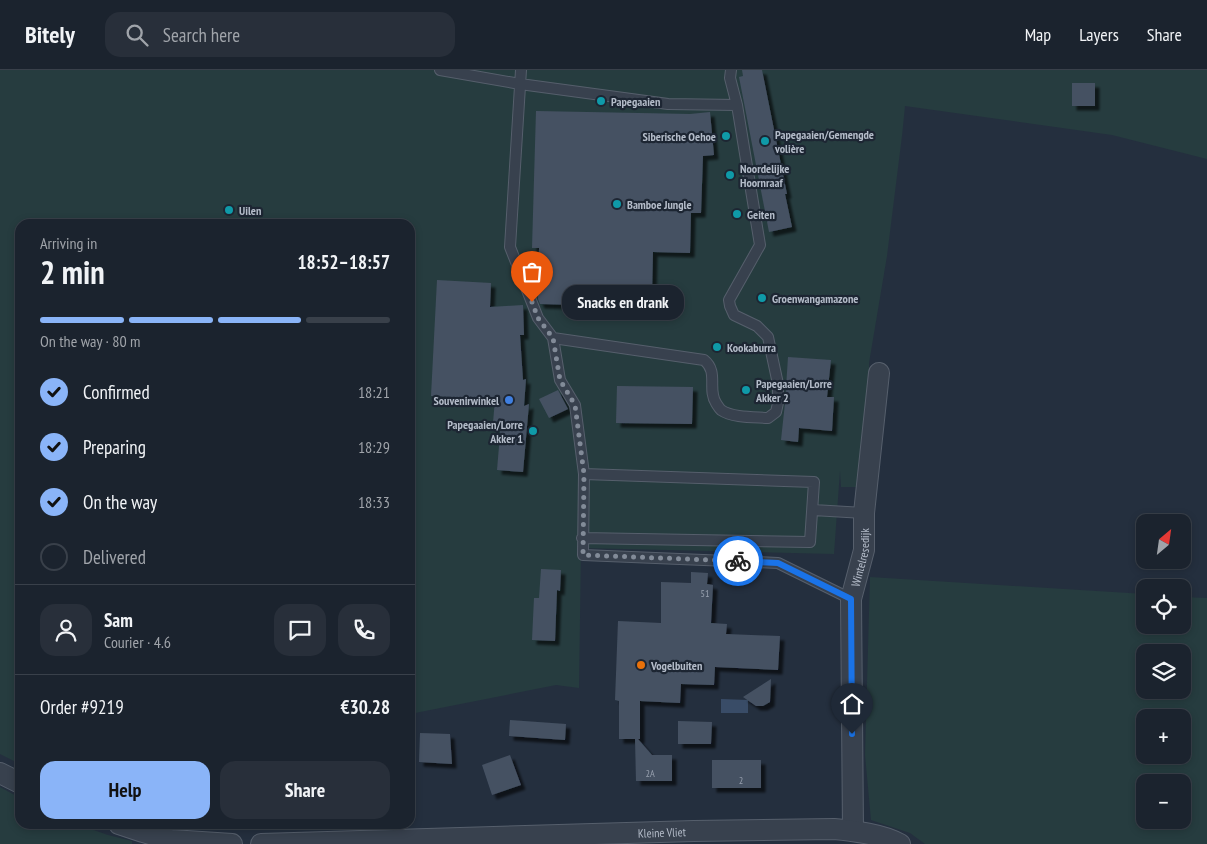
<!DOCTYPE html>
<meta charset="utf-8">
<style>
:root{--surface:#1b232e;--page:#282f3a;--text:#f1f3f6;--muted:#a0a4aa;--line:#39404a;--accent:#8ab4f8}
body{margin:0;font-family:"PT Sans Narrow",sans-serif;background:var(--page);color:var(--text);height:100vh;display:flex;flex-direction:column;font-size:19px;white-space:nowrap}
*{box-sizing:border-box;margin:0}
p{font-size:16px;color:var(--muted)}
.icon{flex:none;width:28px;height:28px;fill:none;stroke:currentColor;stroke-width:2;stroke-linecap:round;stroke-linejoin:round}
.map{position:relative;flex:1;overflow:hidden}
.panel{position:absolute;left:15px;top:149px;width:400px;height:610px;display:flex;flex-direction:column;background:var(--surface);border-radius:15px;box-shadow:0 2px 8px #0003,0 0 0 1px var(--line)}
.panel>*{flex:none}
.needle{width:32px;rotate:29deg}
.controls{position:absolute;left:1136px;top:444px;display:grid;gap:10px}
.controls a{display:grid;place-items:center;width:55px;height:55px;border-radius:10px;background:var(--surface);box-shadow:0 2px 8px #0003,0 0 0 1px var(--line);font-size:25px}
.pin{position:absolute;display:grid;place-items:center;width:42px;height:42px;color:#fff;margin:-51px -21px;border-radius:50% 50% 50% 0;rotate:-45deg;box-shadow:0 0 5px #0007}
.pin .icon{rotate:45deg}
.courier{position:absolute;display:grid;place-items:center;width:50px;height:50px;margin:-25px;border:4px solid #1a73e8;border-radius:50%;background:#fff;color:#222;box-shadow:0 1px 6px #0007}
.bubble{position:absolute;height:35px;border-radius:15px;background:var(--surface);box-shadow:0 2px 8px #0003,0 0 0 1px var(--line);font-size:16px;font-weight:800;line-height:35px;text-align:center}
.head em{font-style:normal;font-weight:800}
.head div{display:flex;flex-direction:column-reverse}
.head{display:flex;align-items:center;justify-content:space-between;height:85px;padding:0 25px}
h1{font-size:32px;font-weight:800;line-height:38px}
.bar{display:grid;grid-template-columns:repeat(4,1fr);gap:8px 5px;align-content:center;height:60px;padding:0 25px}
.bar i{height:6px;border-radius:4px;background:var(--line)}
.bar .current{background:var(--accent)}
.bar p{grid-column:span 4}
.line{display:flex;align-items:center;gap:12px;padding:0 25px;border-top:1px solid var(--line)}
.line div{flex:1}
.round{display:grid;place-items:center;flex:none;width:52px;height:52px;border-radius:15px;background:var(--page)}
ol{padding:0 25px;list-style:none}
li{display:flex;align-items:center;gap:15px;height:55px}
li p{margin-inline-start:auto}
li .icon{padding:5px;border-radius:50%;background:var(--accent);color:#111;stroke-width:4}
li:last-child{color:var(--muted)}
li i{width:28px;height:28px;border:2px solid var(--line);border-radius:50%}
.primary-button{display:flex;gap:10px;margin-top:auto;padding:10px 25px}
.primary-button a{flex:1;height:58px;border-radius:15px;background:var(--accent);color:#111;font-size:20px;font-weight:800;line-height:58px;text-align:center}
.primary-button a+a{background:var(--page);color:var(--text)}
header{display:flex;align-items:center;gap:30px;box-sizing:border-box;height:70px;padding:0 25px;background:var(--surface);border-bottom:1px solid var(--line)}
header strong{font-size:24px}
nav{display:flex;gap:28px;margin-inline-start:auto;font-size:18px}
.search{width:350px;height:45px;background:var(--page);display:flex;align-items:center;gap:12px;box-sizing:border-box;padding:0 18px;border-radius:15px;color:var(--muted);font-size:19px}
.map>svg:first-child{display:block}
.green{fill:#263c3f;fill-rule:evenodd}
.water{fill:#394c67}
.building{fill:#455162;filter:url(#shadow)}
.lines{fill:none;stroke-linecap:round;stroke-linejoin:round}
.lane-casing{stroke:#565f6c;stroke-width:12}
.street-casing{stroke:#565f6c;stroke-width:22}
.lane{stroke:#38414e;stroke-width:10}
.street{stroke:#38414e;stroke-width:20}
.done{stroke:#828b98;stroke-width:5;stroke-dasharray:0 9}
.route{stroke:#1a73e8;stroke-width:6}
.culture-dot{fill:#0f9aa8;stroke:#1d2633;stroke-width:2}
.shop-dot{fill:#3f7fe0;stroke:#1d2633;stroke-width:2}
.food-dot{fill:#e8710a;stroke:#1d2633;stroke-width:2}
.labels{text-anchor:middle;dominant-baseline:central;stroke-width:4.5;stroke-linejoin:round;paint-order:stroke}
.number-label{font-size:10px;fill:#98a1af}
.poi-label{font-size:12px;font-weight:bold;fill:#b4bcc9;stroke:#1d2633;text-anchor:start}
.street-label{font-size:12px;fill:#b4bcc9;stroke:#1d2633}
</style>
<header>
<strong>Bitely</strong>
<div class="search"><svg class="icon" aria-label="search" viewBox="0 0 24 24"><circle cx="10" cy="10" r="6"/><path d="M15 15l6 6"/></svg>Search here</div>
<nav><a>Map</a><a>Layers</a><a>Share</a></nav>
</header>
<div class="map">
<svg width="1207" height="774" viewBox="0 0 1207 774">
<defs>
<filter id="shadow"><feDropShadow dx="4.5" dy="4.5" stdDeviation="1" flood-color="#0009"/></filter>
</defs>
<rect width="100%" height="100%" fill="#242f3e"/>
<path class="green" d="M0,0H1207V89L1112,65L905,36L902,66L887,186L869,293L872,360L856,417H841L840,401L834,484L581,478L579,618L556,615L410,644V154H20V694L0,684Z
M870,507L1145,524V555H1182L1183,527L1207,528V774H925L910,763L871,750L865,685ZM1145,582H1182V620H1145ZM1145,648H1182V685H1145ZM1145,712H1182V750H1145Z
M0,717L20,728V754H76L108,765L132,771V774H0Z"/>
<path class="water" d="M721,629L748,630V643H721Z"/>
<path class="building" d="M742,0H762L787,124H785L792,157L769,162L739,7L743,6Z
M1072,13H1095V36H1072Z
M536,41L690,44L710,42L714,85L703,86L701,143H691L690,183L653,182L652,224H649L648,237L540,234L538,229L539,178H532Z
M437,210L491,213L490,237L523,235L524,265H520L523,310L526,309L524,336L529,334L523,402L497,400L501,353H493L495,329L431,326Z
M788,287L831,290L827,327H834L832,361L799,358L798,372L781,370L785,333Z
M617,316L693,317L692,354L616,353Z
M558,320L568,339L549,348L539,329Z
M541,499L561,500L560,521L557,520L555,571L532,570L534,528H539Z
M691,502L708,503L707,514L713,515L711,553L727,554L726,564L780,566L778,600L715,597L714,615L681,614L680,633L640,631V669H638L652,685H672V711H636L635,669H619V631L615,630L618,551L661,553V512L691,513Z
M771,609L770,632L763,636H756L743,627Z
M510,650L566,654L565,670L509,666Z
M678,651L712,652L711,674H678Z
M420,663L450,664L452,694L419,692Z
M510,685L521,715L492,725L482,695Z
M712,690H761V718H712Z"/>
<g class="lines">
<defs>
<path id="lane" d="M440,0L520,14L668,34L737,35
M521,0L510,177L538,248L553,268L560,310L575,335L584,404L583,485L778,493L851,529
M553,268L704,290C719,302 707,319 716,333C718,336 719,338 721,340C733,348 754,347 768,348L776,342L778,333V314L768,267L757,256L734,245L730,236L729,230L760,175L737,35L730,8L731,0
M813,440L864,443
M582,468L810,472L814,412L584,404"/>
<g id="street">
<path d="M0,703L20,713"/>
<path d="M119,754L143,762L171,770L232,774"/>
<path id="s1" d="M853,761L851,529L864,480V443L879,303"/>
<path id="s2" d="M261,774L694,761L834,759C855,761 882,764 900,774"/>
</g>
</defs>
<use href="#lane" class="lane-casing"/>
<use href="#street" class="street-casing"/>
<use href="#lane" class="lane"/>
<use href="#street" class="street"/>
</g>
<g class="lines">
<path class="done" d="M532,232L538,248L553,268L560,310L575,335L584,404L583,485L738,491"/>
<path class="route" d="M738,491L778,493L851,529L852,664"/>
</g>
<g class="culture-dot">
<circle cx="601" cy="31" r="5"/>
<circle cx="726" cy="66" r="5"/>
<circle cx="765" cy="71" r="5"/>
<circle cx="730" cy="105" r="5"/>
<circle cx="617" cy="134" r="5"/>
<circle cx="229" cy="140" r="5"/>
<circle cx="737" cy="144" r="5"/>
<circle cx="762" cy="228" r="5"/>
<circle cx="717" cy="277" r="5"/>
<circle cx="746" cy="320" r="5"/>
<circle cx="533" cy="361" r="5"/>
</g>
<circle class="shop-dot" cx="509" cy="330" r="5"/>
<circle class="food-dot" cx="641" cy="595" r="5"/>
<g class="labels">
<g class="number-label">
<text x="705" y="523">51</text>
<text x="650" y="703">2A</text>
<text x="741" y="710">2</text>
</g>
<g class="poi-label">
<text x="611" y="31">Papegaaien</text>
<text x="775" y="64">Papegaaien/Gemengde<tspan x="775" dy="14">volière</tspan></text>
<text x="716" y="66" text-anchor="end">Siberische Oehoe</text>
<text x="740" y="98">Noordelijke<tspan x="740" dy="14">Hoornraaf</tspan></text>
<text x="627" y="134">Bamboe Jungle</text>
<text x="239" y="140">Uilen</text>
<text x="747" y="144">Geiten</text>
<text x="772" y="228">Groenwangamazone</text>
<text x="727" y="277">Kookaburra</text>
<text x="756" y="313">Papegaaien/Lorre<tspan x="756" dy="14">Akker 2</tspan></text>
<text x="499" y="330" text-anchor="end">Souvenirwinkel</text>
<text x="523" y="354" text-anchor="end">Papegaaien/Lorre<tspan x="523" dy="14">Akker 1</tspan></text>
<text x="651" y="595">Vogelbuiten</text>
</g>
<g class="street-label">
<text stroke="none"><textPath href="#s1" startOffset="275">Wintelresedijk</textPath></text>
<text stroke="none"><textPath href="#s2" startOffset="401">Kleine Vliet</textPath></text>
</g>
</g>
</svg>
<div class="controls">
<a><svg class="needle" viewBox="-14 -14 28 28"><path d="M0-13l5 13h-10z" fill="#e53935"/><path d="M0 13l5-13h-10z" fill="#a0a4aa"/></svg></a>
<a><svg class="icon" aria-label="locate" viewBox="0 0 24 24"><circle cx="12" cy="12" r="6"/><path d="M12 2v4M12 18v4M2 12h4M18 12h4"/></svg></a>
<a><svg class="icon" aria-label="layers" viewBox="0 0 24 24"><path d="M12 4l9 5-9 5-9-5zM3 14l9 5 9-5"/></svg></a>
<a>+</a>
<a>−</a>
</div>
<div class="pin" style="left:532px;top:232px;background:#ea580c"><svg class="icon" aria-label="bag" viewBox="0 0 24 24"><path d="M5 8h14l-1 12H6zM9 8a3 3 0 0 1 6 0"/></svg></div>
<div class="pin" style="left:852px;top:664px;background:#1f2937"><svg class="icon" aria-label="home" viewBox="0 0 24 24"><path d="M3 11l9-7 9 7M6 9v11h12V9"/></svg></div>
<div class="courier" style="left:738px;top:491px"><svg class="icon" aria-label="bike" viewBox="0 0 24 24"><circle cx="6" cy="16" r="4"/><circle cx="18" cy="16" r="4"/><path d="M6 16l4-8h5l3 8M10 8l3 8H6M13 5h3"/></svg></div>
<div class="bubble" style="left:562px;top:215px;width:122px">Snacks en drank</div>
<section class="panel">
<div class="head"><div><h1>2 min</h1><p>Arriving in</p></div><em>18:52–18:57</em></div>
<div class="bar"><i class="current"></i><i class="current"></i><i class="current"></i><i></i><p>On the way · 80 m</p></div>
<ol>
<li><svg class="icon" aria-label="check" viewBox="0 0 24 24"><path d="M5 12l5 5 9-10"/></svg>Confirmed<p>18:21</p></li>
<li><svg class="icon" aria-label="check" viewBox="0 0 24 24"><path d="M5 12l5 5 9-10"/></svg>Preparing<p>18:29</p></li>
<li><svg class="icon" aria-label="check" viewBox="0 0 24 24"><path d="M5 12l5 5 9-10"/></svg>On the way<p>18:33</p></li>
<li><i></i>Delivered</li>
</ol>
<div class="line" style="height:90px"><a class="round"><svg class="icon" aria-label="person" viewBox="0 0 24 24"><circle cx="12" cy="8" r="4"/><path d="M4 21q1-7 8-7t8 7"/></svg></a><div><b>Sam</b><p>Courier · 4.6</p></div><a class="round"><svg class="icon" aria-label="chat" viewBox="0 0 24 24"><path d="M4 5h16v11H9l-5 4z"/></svg></a><a class="round"><svg class="icon" aria-label="phone" viewBox="0 0 24 24"><path d="M5 4h4l2 5-3 2q2 4 5 5l2-3 5 2v4C11 20 4 13 5 4z"/></svg></a></div>
<div class="line" style="height:65px"><div>Order #9219</div><b>€30.28</b></div>
<div class="primary-button"><a>Help</a><a>Share</a></div>
</section>
</div>
